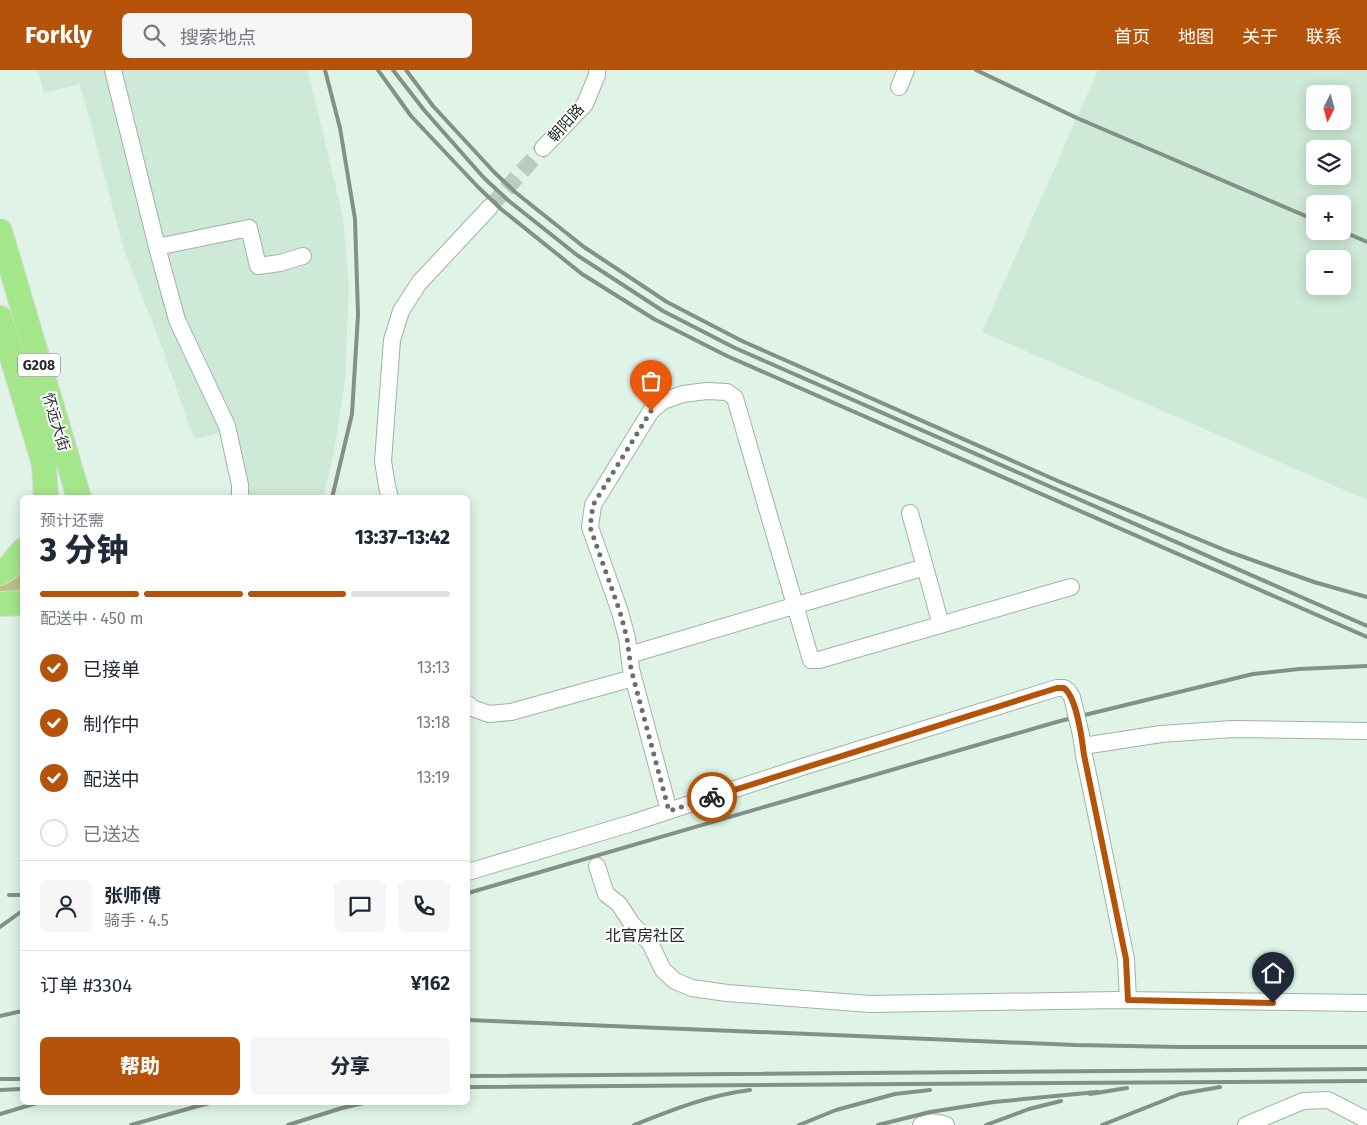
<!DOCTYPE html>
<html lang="zh">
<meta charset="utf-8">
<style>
:root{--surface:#fff;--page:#f6f6f7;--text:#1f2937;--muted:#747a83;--line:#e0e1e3;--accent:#b45309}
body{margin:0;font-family:"Fira Sans","Noto Sans SC",sans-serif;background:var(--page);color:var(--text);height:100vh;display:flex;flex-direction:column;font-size:19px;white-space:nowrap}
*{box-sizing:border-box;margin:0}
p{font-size:16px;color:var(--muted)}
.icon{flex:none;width:28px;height:28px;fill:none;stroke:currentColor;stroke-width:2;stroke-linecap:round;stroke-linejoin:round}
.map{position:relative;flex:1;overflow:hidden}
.drawer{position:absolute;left:20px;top:425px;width:450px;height:610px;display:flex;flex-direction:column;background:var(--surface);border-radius:8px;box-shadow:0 2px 12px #0003}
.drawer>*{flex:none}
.needle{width:32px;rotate:186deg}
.fabs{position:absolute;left:1306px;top:15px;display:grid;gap:10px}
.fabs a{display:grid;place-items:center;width:45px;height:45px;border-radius:8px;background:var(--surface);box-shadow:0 2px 12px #0003;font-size:25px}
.pin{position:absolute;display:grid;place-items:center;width:42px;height:42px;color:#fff;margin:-51px -21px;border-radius:50% 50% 50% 0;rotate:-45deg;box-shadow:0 0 5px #0007}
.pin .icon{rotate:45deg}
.courier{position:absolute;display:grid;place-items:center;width:50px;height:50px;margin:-25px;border:4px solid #b45309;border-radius:50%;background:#fff;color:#222;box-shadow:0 1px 6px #0007}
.overview em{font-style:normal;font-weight:800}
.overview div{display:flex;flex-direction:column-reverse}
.overview{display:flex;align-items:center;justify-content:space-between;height:85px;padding:0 20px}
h1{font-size:32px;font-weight:800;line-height:38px}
.bar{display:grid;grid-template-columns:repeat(4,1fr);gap:8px 5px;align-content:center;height:60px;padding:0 20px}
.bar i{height:6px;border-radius:4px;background:var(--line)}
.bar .current{background:var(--accent)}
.bar p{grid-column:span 4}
.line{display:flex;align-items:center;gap:12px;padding:0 20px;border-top:1px solid var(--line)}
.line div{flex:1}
.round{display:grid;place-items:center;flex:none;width:52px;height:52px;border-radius:8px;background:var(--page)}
ol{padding:0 20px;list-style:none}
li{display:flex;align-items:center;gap:15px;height:55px}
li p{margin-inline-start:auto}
li .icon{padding:5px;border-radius:50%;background:var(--accent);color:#fff;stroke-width:4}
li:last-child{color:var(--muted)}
li i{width:28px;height:28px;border:2px solid var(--line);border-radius:50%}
.button{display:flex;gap:10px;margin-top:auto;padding:10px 20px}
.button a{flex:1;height:58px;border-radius:8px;background:var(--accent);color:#fff;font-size:20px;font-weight:800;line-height:58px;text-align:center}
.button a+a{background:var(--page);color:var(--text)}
header{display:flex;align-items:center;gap:30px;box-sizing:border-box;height:70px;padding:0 25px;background:var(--accent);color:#fff}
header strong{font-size:24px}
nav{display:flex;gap:28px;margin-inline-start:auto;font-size:18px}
.search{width:350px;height:45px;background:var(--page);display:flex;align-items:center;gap:12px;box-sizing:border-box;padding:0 18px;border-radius:8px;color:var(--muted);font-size:19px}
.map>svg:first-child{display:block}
.built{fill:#cee9d7;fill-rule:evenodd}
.green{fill:#b8c383}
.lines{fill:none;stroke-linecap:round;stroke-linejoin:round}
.minor-tunnel{stroke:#baccc1;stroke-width:16;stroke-dasharray:16 8;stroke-linecap:butt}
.minor-casing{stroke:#9fb3a6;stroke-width:18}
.highway-casing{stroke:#d8d9d8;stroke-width:26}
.minor{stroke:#fff;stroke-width:16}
.highway{stroke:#a4e68a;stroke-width:24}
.rail{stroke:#829188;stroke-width:4}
.minor-bridge-casing{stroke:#9fb3a6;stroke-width:18;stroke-linecap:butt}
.minor-bridge{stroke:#fff;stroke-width:16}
.done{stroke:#65726a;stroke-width:5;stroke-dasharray:0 9}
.route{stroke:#b45309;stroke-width:6}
.labels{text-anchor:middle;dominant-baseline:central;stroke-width:4;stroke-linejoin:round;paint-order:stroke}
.shield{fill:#fff;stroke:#666b68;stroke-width:1}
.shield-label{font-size:14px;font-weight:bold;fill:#242c27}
.street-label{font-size:15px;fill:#242c27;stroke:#fff}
.neighbourhood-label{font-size:16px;fill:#242c27;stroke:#fff}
</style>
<header>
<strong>Forkly</strong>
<div class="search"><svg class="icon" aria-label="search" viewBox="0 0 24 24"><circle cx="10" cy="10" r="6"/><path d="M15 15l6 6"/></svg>搜索地点</div>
<nav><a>首页</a><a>地图</a><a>关于</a><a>联系</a></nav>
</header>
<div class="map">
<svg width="1367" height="1055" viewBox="0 0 1367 1055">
<rect width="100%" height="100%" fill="#dff4e7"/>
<path class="built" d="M38,0H308L343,148L349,216L345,311L334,383L323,427H235L225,362L194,369L159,269L124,180L80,14L44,23Z
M1098,0H1367V430L982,262ZM1315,24H1342V51H1315ZM1315,79H1342V106H1315ZM1315,134H1342V161H1315ZM1315,189H1342V216H1315Z"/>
<path class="green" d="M22,499V525H0V515L10,509Z"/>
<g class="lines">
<path class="minor-tunnel" d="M490,137L543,78"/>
<defs>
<path id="minor" d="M113,0L157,177L177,250L227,356L240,415V428
M899,17L906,0
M543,78L585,34L597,5V0
M157,177L249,158L258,196L280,193L303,186
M390,428L387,416L383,391L392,270L401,241L419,213L490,137
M910,443L941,555
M629,585L925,497
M468,634L472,638L489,644L511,642L633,608
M1081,665L1084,685L1126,889L1128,930
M1083,676L1161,664L1233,659L1367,661
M669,741L631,599L627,568L620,542L590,457L593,435L651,341L663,331L683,324L707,321L727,322L735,328L811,590H819L1071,517
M597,796L606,824L619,834L632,854L650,873L663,900L675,911L692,918L727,923L870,934L1117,930L1367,933
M468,802L629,754L799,698L1057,618H1064L1068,621L1072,627
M921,1055C930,1051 937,1051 946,1055
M1246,1055L1303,1031L1328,1030L1367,1050"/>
<path id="highway" d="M0,161L79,428
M0,248L44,394L46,428
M0,503L10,496L22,481
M0,534L22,533"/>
</defs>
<use href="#minor" class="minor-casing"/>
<use href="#highway" class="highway-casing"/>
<use href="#minor" class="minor"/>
<use href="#highway" class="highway"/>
<path class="rail" d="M325,0L340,58L355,149L358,245L352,344L332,428
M378,0L411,46L478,117L501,139L582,204L654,249L727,286L1367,567
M393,0L424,40L484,108L509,131L577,185L663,241L735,278L1367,556
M406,0L433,36L494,102L515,122L584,177L667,232L742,271L1058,411L1227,481L1314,512L1367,527
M976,0L1077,48L1315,150
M1342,161L1367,172
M468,823L1060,651L1253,604L1299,599L1367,596
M9,825H22
M0,857L22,841
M0,946L22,941
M468,950L1075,975L1181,977H1367
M468,1006L1367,999
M0,1009H22
M468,1017L1367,1011
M0,1020L22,1019
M1090,1024L1127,1018
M0,1044L40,1032
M131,1055L198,1036L214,1032
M288,1055L342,1038L368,1032
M634,1055C672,1040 709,1025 750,1020
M799,1055L836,1040L895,1024L930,1020
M878,1055L930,1042L994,1032L1097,1022
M986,1055L1029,1039L1061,1031
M1102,1055L1180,1024L1220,1017"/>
<defs>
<path id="minor-bridge" d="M1072,627L1081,665"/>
</defs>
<use href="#minor-bridge" class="minor-bridge-casing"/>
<use href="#minor-bridge" class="minor-bridge"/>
</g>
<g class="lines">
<path class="done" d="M651,341L593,435L590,457L620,542L627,568L631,599L669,741L712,727"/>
<path class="route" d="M712,727L1057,618H1064C1077,628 1082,669 1084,685L1126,889L1128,930L1273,933"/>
</g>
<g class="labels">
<rect class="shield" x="18" y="283.5" width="42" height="23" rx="4"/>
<g class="shield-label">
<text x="39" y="295">G208</text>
</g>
<g class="street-label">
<text transform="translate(566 53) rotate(-48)">朝阳路</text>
<text transform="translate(56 352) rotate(73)">怀远大街</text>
</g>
<g class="neighbourhood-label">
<text x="645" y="865">北官房社区</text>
</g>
</g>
</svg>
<div class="fabs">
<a><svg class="needle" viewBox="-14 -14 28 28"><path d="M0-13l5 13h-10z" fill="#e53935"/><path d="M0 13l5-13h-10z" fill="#747a83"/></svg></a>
<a><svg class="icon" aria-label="layers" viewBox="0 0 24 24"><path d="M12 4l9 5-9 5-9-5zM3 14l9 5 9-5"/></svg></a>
<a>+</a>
<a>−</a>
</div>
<div class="pin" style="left:651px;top:341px;background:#ea580c"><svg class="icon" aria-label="bag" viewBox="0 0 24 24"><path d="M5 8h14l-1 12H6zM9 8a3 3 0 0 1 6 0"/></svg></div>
<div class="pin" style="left:1273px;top:933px;background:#1f2937"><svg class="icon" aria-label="home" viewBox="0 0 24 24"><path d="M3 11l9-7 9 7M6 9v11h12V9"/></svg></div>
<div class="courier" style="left:712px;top:727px"><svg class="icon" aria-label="bike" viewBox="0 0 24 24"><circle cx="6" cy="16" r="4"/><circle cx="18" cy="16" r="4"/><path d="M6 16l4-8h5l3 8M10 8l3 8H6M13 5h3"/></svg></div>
<section class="drawer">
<div class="overview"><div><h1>3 分钟</h1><p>预计还需</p></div><em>13:37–13:42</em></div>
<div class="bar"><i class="current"></i><i class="current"></i><i class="current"></i><i></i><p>配送中 · 450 m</p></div>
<ol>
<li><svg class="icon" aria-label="check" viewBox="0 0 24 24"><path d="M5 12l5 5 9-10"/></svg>已接单<p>13:13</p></li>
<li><svg class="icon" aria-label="check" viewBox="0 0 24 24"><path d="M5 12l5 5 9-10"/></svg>制作中<p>13:18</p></li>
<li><svg class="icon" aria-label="check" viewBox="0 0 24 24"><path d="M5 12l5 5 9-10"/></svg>配送中<p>13:19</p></li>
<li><i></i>已送达</li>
</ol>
<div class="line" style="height:90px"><a class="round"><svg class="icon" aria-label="person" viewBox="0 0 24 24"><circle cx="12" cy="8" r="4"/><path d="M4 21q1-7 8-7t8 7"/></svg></a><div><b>张师傅</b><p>骑手 · 4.5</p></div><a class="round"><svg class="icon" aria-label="chat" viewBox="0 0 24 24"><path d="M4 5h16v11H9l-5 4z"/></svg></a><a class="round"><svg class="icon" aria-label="phone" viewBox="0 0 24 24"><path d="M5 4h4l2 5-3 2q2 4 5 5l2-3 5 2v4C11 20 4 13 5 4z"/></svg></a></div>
<div class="line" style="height:65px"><div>订单 #3304</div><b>¥162</b></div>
<div class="button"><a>帮助</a><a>分享</a></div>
</section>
</div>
